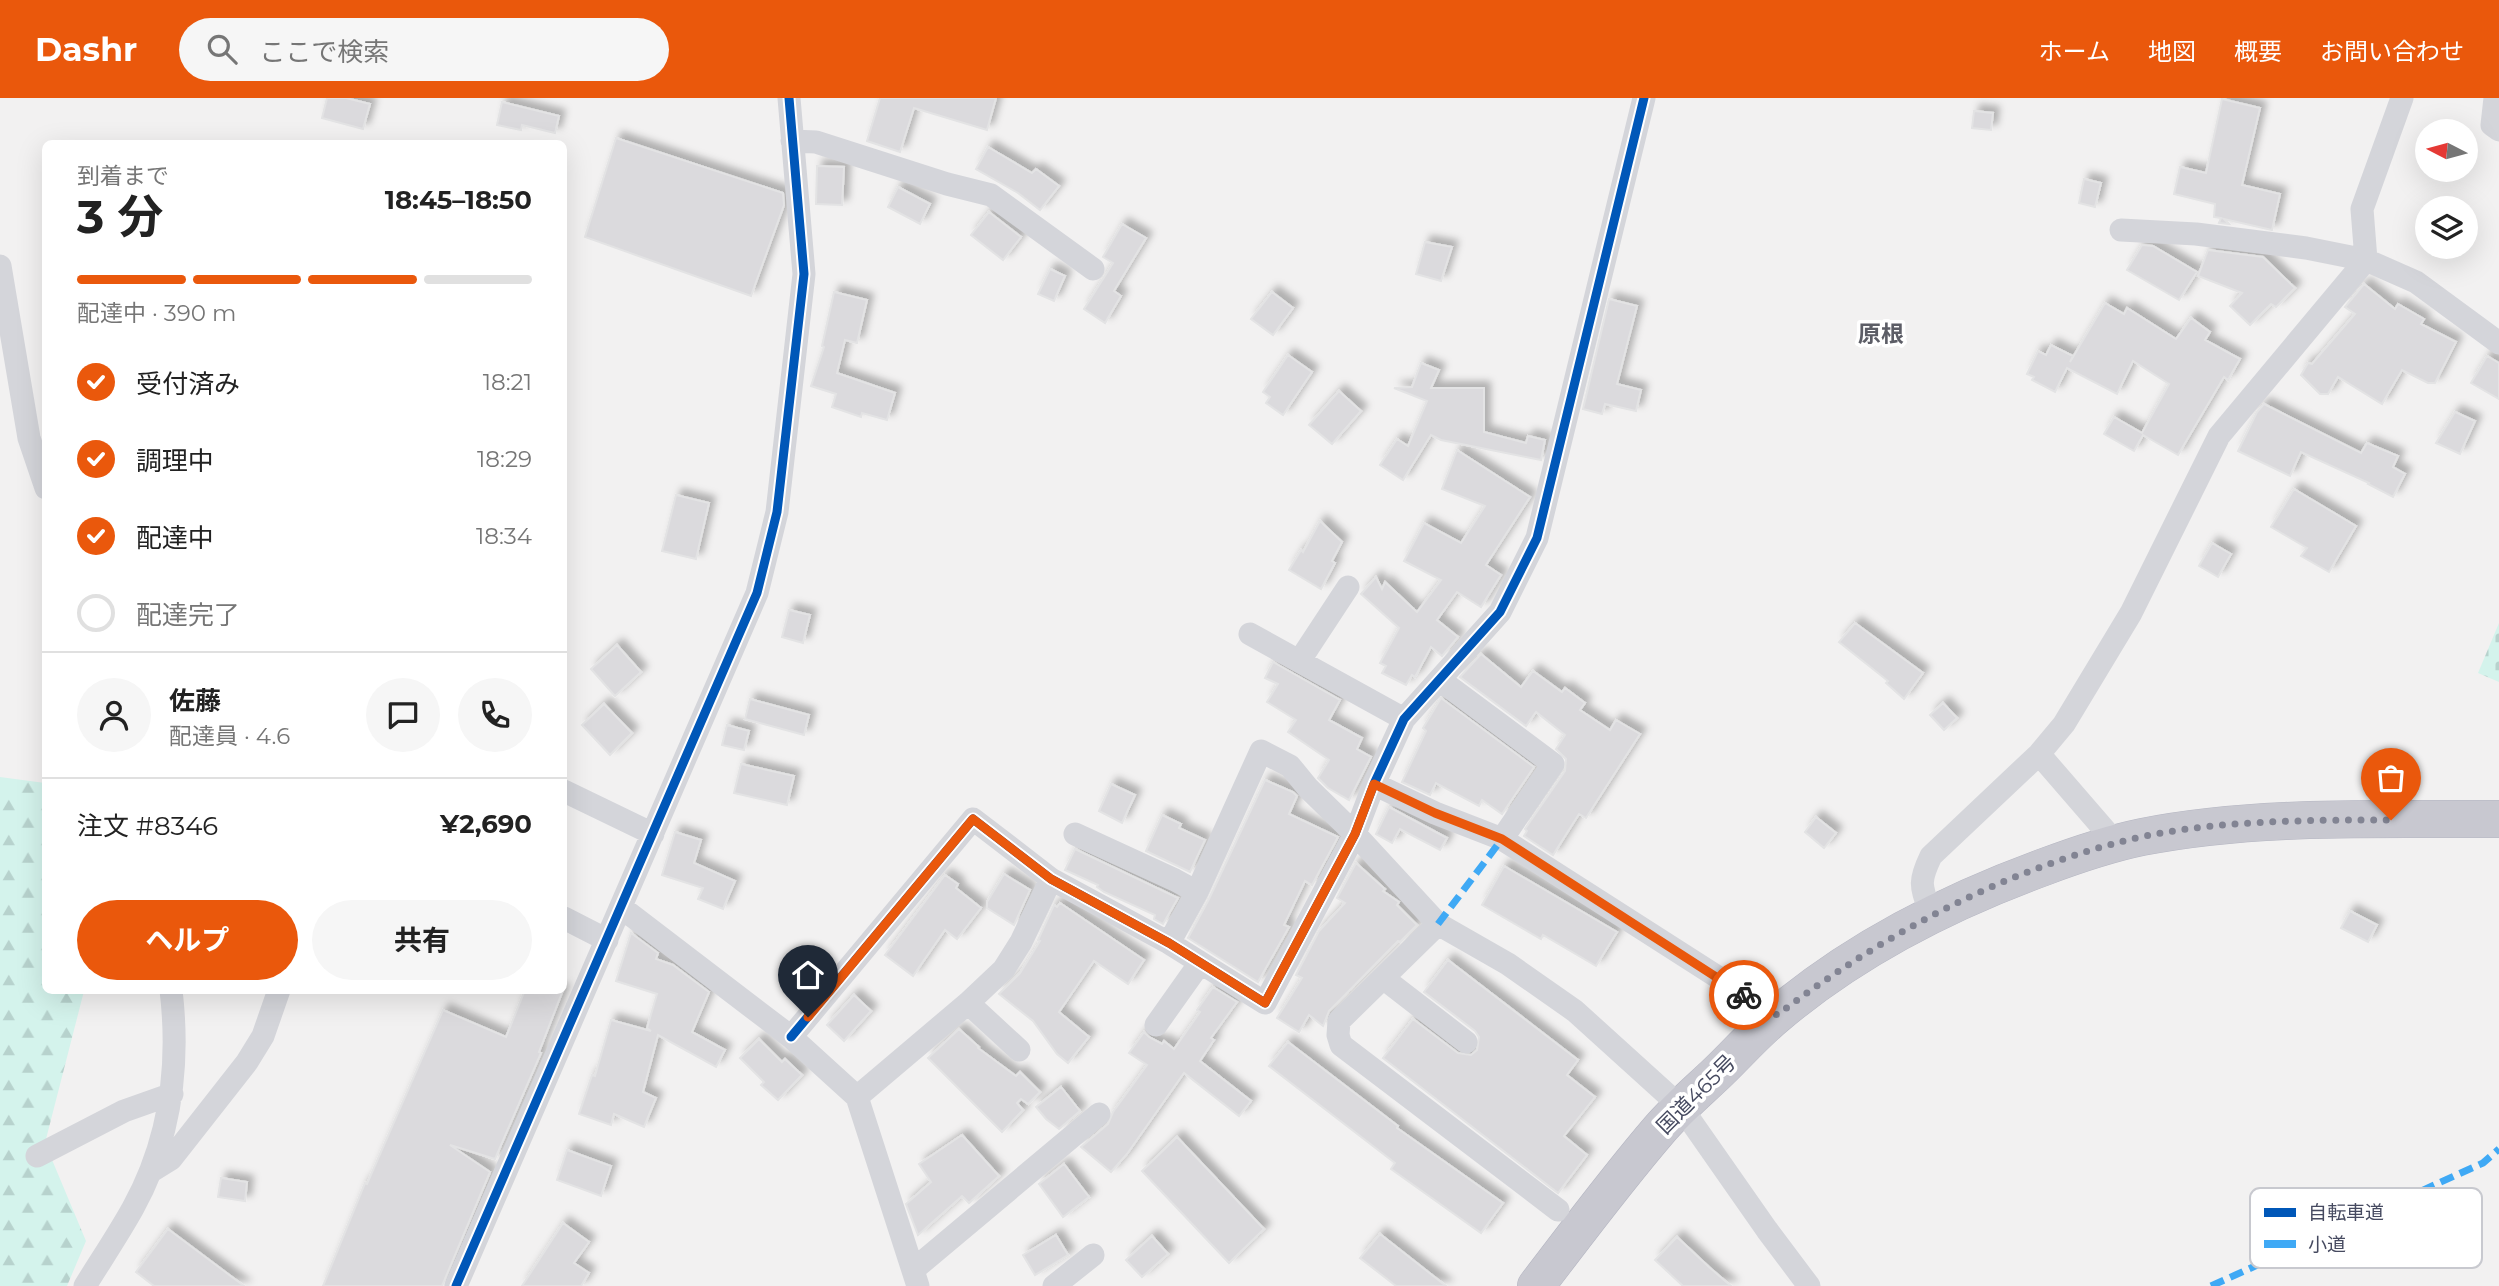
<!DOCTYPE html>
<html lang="ja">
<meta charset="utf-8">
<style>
:root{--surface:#fff;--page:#f6f6f6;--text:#222;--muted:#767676;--line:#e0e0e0;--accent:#ea580c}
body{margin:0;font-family:Montserrat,"Noto Sans JP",sans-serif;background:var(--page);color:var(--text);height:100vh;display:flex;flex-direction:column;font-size:26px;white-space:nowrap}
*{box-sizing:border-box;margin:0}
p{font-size:23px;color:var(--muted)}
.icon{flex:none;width:38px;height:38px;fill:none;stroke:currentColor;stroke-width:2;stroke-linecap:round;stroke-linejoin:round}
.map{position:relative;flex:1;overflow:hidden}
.details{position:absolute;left:42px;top:42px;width:525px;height:854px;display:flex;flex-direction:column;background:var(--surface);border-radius:10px;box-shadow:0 7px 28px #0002}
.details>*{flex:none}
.needle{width:46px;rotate:276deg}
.tools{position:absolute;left:2415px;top:21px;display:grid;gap:14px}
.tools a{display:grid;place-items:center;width:63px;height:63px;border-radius:50%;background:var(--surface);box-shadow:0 7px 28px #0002;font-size:35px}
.pin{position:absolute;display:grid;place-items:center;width:60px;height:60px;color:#fff;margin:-72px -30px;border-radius:50% 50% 50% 0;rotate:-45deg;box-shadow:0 0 7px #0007}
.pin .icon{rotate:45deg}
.courier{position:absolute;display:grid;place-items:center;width:70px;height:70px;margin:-35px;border:5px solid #ea580c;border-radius:50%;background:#fff;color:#222;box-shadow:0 2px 9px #0007}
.head em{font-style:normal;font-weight:700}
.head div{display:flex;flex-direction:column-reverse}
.head{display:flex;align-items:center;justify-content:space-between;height:119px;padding:0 35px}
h1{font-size:46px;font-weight:700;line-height:52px}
.bar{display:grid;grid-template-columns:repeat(4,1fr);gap:10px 7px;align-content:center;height:84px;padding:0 35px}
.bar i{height:9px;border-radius:5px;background:var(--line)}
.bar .active{background:var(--accent)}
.bar p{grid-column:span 4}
.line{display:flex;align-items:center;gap:18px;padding:0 35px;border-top:2px solid var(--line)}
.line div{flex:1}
.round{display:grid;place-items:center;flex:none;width:74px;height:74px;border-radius:37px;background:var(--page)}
ol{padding:0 35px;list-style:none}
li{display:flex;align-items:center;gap:21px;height:77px}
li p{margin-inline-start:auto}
li .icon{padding:7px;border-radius:50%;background:var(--accent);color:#fff;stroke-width:4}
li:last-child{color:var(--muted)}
li i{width:38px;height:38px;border:4px solid var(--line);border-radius:50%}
.action{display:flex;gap:14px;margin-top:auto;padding:14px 35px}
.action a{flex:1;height:80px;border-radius:42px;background:var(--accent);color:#fff;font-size:28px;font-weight:700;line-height:80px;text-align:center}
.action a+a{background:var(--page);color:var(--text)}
header{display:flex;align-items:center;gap:42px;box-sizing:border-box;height:98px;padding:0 35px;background:var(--accent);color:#fff}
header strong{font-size:33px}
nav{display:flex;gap:38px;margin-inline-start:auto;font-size:24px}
.search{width:490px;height:63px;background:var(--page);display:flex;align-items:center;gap:18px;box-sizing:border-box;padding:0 24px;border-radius:38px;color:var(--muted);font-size:26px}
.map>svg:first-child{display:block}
.forest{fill:url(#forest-firs)}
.cemetery{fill:url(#cemetery-stones)}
.building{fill:#dbdadd;stroke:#e3e3e4;stroke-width:2;filter:url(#shadow)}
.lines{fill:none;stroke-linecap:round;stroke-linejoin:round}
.trunk-casing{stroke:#b5b6c2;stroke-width:38}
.minor{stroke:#d4d5da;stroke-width:23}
.trunk{stroke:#c8c8d0;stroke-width:37}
.quiet{stroke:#3fa9f5;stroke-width:7;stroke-dasharray:14 7;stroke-linecap:butt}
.cycleway-casing{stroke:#fff;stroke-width:13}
.cycleway{stroke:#0057b8;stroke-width:9}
.done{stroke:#828493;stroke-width:7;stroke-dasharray:0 12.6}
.route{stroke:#ea580c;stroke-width:9}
.labels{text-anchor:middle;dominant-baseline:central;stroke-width:7;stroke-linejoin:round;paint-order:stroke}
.street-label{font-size:21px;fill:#464a60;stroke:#fff}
.neighbourhood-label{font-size:23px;font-weight:bold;fill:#5c5d66;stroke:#fff}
.key{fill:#fff;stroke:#c8c9cf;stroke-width:2}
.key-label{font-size:19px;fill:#464a60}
</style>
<header>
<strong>Dashr</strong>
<div class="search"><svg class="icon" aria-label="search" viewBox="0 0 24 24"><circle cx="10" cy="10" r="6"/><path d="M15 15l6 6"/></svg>ここで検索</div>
<nav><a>ホーム</a><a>地図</a><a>概要</a><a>お問い合わせ</a></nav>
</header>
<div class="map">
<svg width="2499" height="1188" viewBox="0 0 2499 1188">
<defs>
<pattern id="forest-firs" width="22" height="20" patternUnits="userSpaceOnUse" patternTransform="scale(1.75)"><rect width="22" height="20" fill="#d4f3ec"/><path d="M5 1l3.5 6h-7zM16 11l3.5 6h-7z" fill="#b7d2cd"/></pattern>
<pattern id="cemetery-stones" width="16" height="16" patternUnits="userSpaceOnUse" patternTransform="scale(1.75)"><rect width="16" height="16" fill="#d4f3ec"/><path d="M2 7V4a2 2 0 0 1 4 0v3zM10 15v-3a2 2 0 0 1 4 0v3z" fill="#b7d2cd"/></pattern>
<filter id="shadow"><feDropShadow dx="6" dy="-6" stdDeviation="3.5" flood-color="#0004"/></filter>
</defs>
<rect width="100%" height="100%" fill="#f2f1f1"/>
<path class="forest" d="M0,679L45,685L46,892L84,893L45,1045L86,1143L67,1188H0Z"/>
<path class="cemetery" d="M2499,525V584L2478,575Z"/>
<path class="building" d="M327,0H346L370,6L363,31L322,20Z
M880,0H996L987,32L914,10L900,54L867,43Z
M2222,1L2260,10L2242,87L2280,96L2272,132L2224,121L2229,126L2219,125L2221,120L2214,119L2215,106L2174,96L2180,69L2206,75Z
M502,4L559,18L555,35L522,27L521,32L497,27Z
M1974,13L1993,15L1991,32L1972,30Z
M616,40L783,95L784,107L751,198L585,139Z
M988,49L1032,75L1036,71L1059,88L1040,112L1018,95L976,71Z
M817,68L844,69L842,107L816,106Z
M2084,81L2101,85L2095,109L2079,105Z
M898,89L930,106L920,126L888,109Z
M989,114L1021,139L1003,162L971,137Z
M1122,126L1146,140L1114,193L1121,198L1105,225L1084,211L1113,165L1103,159Z
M1425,144L1452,149L1441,183L1416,176Z
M2142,147L2153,148L2197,174L2179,202L2127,172Z
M2208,152L2263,159L2295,190L2276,209L2271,206L2250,227L2230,208L2242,195L2198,178Z
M1050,171L1065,178L1054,203L1038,196Z
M2364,186L2395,211L2398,206L2424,221L2421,226L2456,244L2435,285H2428L2402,272L2382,306L2338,279L2328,296H2320L2301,277L2308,265L2312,266L2355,216L2345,209Z
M834,194L867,202L857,245L845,242L837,275L895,295L887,322L862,315L861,319L832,309L836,296L811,288L824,249L822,248Z
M1272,194L1293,210L1273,237L1251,221Z
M1609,201L1637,208L1617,286L1641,292L1636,313L1605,306L1602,316L1583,311Z
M2105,205L2124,216L2127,210L2176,241L2191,220L2210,234L2205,242L2240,261L2228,282L2224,279L2178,357L2143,337L2134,353L2104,336L2114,319L2142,335L2169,286L2133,263L2117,296L2067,270L2055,294L2032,282L2034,279L2027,276L2038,253L2046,257L2051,247L2073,258L2070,264Z
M1288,257L1312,274L1283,317L1266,305L1270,299L1263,294Z
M2487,258L2499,265V301L2471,285Z
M1421,265L1439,272L1431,290H1484V334L1526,345L1528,338L1545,342L1541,362L1441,342L1431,337L1403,382L1380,367L1397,341L1408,348L1427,303L1394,290L1412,289Z
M1339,293L1361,313L1332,346L1309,327Z
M2264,306L2361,355L2367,345L2398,358L2393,369L2405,376L2393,399L2368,386L2369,385L2301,354L2290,378L2238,353L2257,314Z
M2455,314L2475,323L2460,356L2436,345Z
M1457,352L1530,399L1486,467L1501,477L1481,509L1457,494L1437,522L1458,539L1442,558L1431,549L1415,579L1412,577L1406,587L1382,575L1386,568L1380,565L1399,530L1361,496L1376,479L1382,491L1385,484L1417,514L1441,482L1404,463L1424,425L1461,445L1485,408L1442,391Z
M2294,391L2356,428L2329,474L2301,458L2307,450L2271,429Z
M676,397L709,405L696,461L662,453Z
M1320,423L1342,444L1332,463L1335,465L1321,491L1289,472L1301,452L1303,454Z
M2212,445L2231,456L2218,479L2199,468Z
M789,512L810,517L803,545L782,539Z
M1855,525L1923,575L1904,601L1886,585L1888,583L1839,544Z
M617,547L641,574L615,598L591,571Z
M1481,556L1521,589L1533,573L1562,594L1565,590L1585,605L1580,612L1610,632L1616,622L1640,636L1586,720L1579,716L1553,757L1524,738L1527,733L1525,731L1565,673L1566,661L1556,651L1565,637L1536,614L1526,628L1460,579Z
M1273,564L1340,602L1329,622L1362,640L1357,651L1371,659L1349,702L1328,690L1318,680L1329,662L1288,634L1296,622L1267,604L1278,586L1265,580Z
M1441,600L1534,669L1502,716L1482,702L1479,708L1436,685L1430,697L1402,684L1426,633L1423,630Z
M750,601L809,617L804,637L745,621Z
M1943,605L1957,620L1944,632L1930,617Z
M604,606L632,635L610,657L582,627Z
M727,627L749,633L744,652L722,647Z
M741,666L794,678L787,707L734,695Z
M1265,682L1293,694L1297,698L1289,716L1338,739L1312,787L1305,783L1284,827L1289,829L1258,884L1188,840L1209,801Z
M1111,686L1135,697L1122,725L1099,713Z
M1389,709L1447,740L1440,752L1400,731L1392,745L1376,736Z
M1162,717L1181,726L1179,730L1205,742L1190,774L1146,753Z
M1816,719L1836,735L1824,750L1805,734Z
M675,734L701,742L694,765L735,783L723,811L698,801L703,790L662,777Z
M1075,751L1178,800L1163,826L1154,821L1155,817L1104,794L1097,789L1098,787L1065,772Z
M1356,765L1385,791L1383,793L1399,804L1397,807L1417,827L1400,844L1398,843L1329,913L1323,928L1309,917L1299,934L1277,920L1302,880L1296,877L1319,833L1345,805L1337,800Z
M1504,768L1617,834L1596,868L1543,837L1541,841L1482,807Z
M1004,776L1030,792L1014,827L987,810V804Z
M945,777L958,786L956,790L981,810L957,841L945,832L913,878L885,857Z
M1060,805L1144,862L1128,886L1094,863L1059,914L1089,939L1068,965L1057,956L1033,923L999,896L1020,875L1040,843L1038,842L1054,807L1057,809Z
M2350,813L2377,827L2368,844L2341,830Z
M631,835L658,855L656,861L673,867L709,894L692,934L725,952L716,969L658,937L643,994L656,1000L644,1029L614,1016L611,1027L579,1016L592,977L595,978L611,922L651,933L647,930L657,896L616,883Z
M1448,862L1578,962L1567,977L1595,999L1564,1038L1587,1057L1558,1095L1383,960L1413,921L1458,955L1471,957L1477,952L1479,939L1475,933L1424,894Z
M1213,889L1237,904L1211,940L1214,942L1200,963L1251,1003L1239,1018L1184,975L1127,1056L1111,1074L1081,1049L1108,1026L1113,1014L1147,967L1129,955L1144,934L1149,939L1162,946L1164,943L1174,951L1200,914L1197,912Z
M525,892H563L539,954L541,955L495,1061L450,1047L490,1074L442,1188H323L365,1085L367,1086L443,912L506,939Z
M854,897L871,913L844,943L827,927Z
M959,931L979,949L978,950L1016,978L1020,974L1040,994L1028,1006L1021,1001L1017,1005L1023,1012L1002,1034L928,960Z
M759,941L782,964L785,961L802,977L778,1002L761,987L764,984L740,960Z
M1288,944L1398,1028L1397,1030L1503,1105L1481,1135L1391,1071L1395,1065L1269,968Z
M1061,989L1080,1013L1059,1031L1046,1021L1036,1009Z
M962,1037L999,1078L969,1105L962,1098L918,1137L906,1106L931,1084L919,1066Z
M1177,1039L1264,1131L1229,1165L1142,1073Z
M567,1052L611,1068L601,1098L557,1082Z
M1064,1066L1089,1099L1063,1119L1039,1086Z
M221,1080L247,1084L245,1103L218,1099Z
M563,1125L589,1144L574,1165L589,1175L581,1188H522Z
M168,1131L244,1188H154L136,1174Z
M1380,1136L1446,1188H1396L1360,1160Z
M1056,1137L1068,1157L1035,1177L1023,1157Z
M1152,1138L1168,1156L1142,1179L1126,1162Z
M1677,1139L1709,1169L1731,1188H1683L1655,1162Z"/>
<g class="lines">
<defs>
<path id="trunk" d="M1536,1188C1576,1136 1616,1082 1659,1032C1676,1012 1697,994 1716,976C1736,957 1755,935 1777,917C1855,851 1948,804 2044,769C2076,757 2108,746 2142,739C2259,716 2381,722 2499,721"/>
</defs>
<use href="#trunk" class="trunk-casing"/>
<path class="minor" d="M2495,0L2492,27L2499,32
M792,43L816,44L947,86L991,97L1093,171
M2121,132L2196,136L2306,150L2366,162L2416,184L2499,245
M0,168L29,340L46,390
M1250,536L1404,621
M1300,562L1348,489
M1440,582L1553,666L1502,741
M2039,656L2116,745
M1374,686L1435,715L1502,741L1777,917
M564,693L653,736
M1075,736L1175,782L1197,794
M622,810L791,939L857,999L918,1188
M1931,816C1921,788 1918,785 1931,758L2039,656L2064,626L2131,515L2219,338L2366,162L2362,111L2402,0
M564,820L607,842
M1438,826L1339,923L1338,937L1341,947L1558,1112
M1169,845L1197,794L1261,653L1290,668L1308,690L1355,736L1438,826L1508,866L1575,913L1681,1009L1767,1132L1809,1188
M1383,880L1466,944
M968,905L1019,952
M1156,927L1200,865
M791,939L973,721L1051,781L1169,845L1265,905L1355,736L1374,686L1404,621L1500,514L1537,440L1644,0
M857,999L968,905L1004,871L1021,844L1051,781
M37,1058L124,1013L172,996
M150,1074L171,1061L247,964L263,938L279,892
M913,1172L1099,1016
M85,1188C101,1162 118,1137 133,1110C170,1043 180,968 171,892
M456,1188L757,495L777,414L804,176L789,0
M1054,1188L1093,1157"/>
<use href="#trunk" class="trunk"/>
<path class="quiet" d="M1438,826L1502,741
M2211,1188L2483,1065L2499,1051"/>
<defs>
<path id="cycleway" d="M791,939L973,721L1051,781L1169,845L1265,905L1355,736L1374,686L1404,621L1500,514L1537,440L1644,0
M456,1188L757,495L777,414L804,176L789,0"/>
</defs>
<use href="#cycleway" class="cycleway-casing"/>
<use href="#cycleway" class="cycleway"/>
</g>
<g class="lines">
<path class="done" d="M1744,897L1777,917C1880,839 1990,779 2116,745C2200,722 2303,722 2391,722"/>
<path class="route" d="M808,919L973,721L1051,781L1169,845L1265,905L1355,736L1374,686L1435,715L1502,741L1744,897"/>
</g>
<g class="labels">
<g class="street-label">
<text transform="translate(1696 996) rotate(-45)">国道465号</text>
</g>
<g class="neighbourhood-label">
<text x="1881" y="236">原根</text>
</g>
</g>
<rect x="2250" y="1090" width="232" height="80" rx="10" class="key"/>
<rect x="2264" y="1110" width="32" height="9" fill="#0057b8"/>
<rect x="2264" y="1142" width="32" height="8" fill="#3fa9f5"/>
<g class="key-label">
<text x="2308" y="1121">自転車道</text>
<text x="2308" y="1153">小道</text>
</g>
</svg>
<div class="tools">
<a><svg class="needle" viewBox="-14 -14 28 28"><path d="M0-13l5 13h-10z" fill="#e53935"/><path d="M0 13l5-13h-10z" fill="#767676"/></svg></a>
<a><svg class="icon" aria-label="layers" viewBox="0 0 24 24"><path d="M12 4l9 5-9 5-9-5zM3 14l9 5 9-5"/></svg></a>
</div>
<div class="pin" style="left:2391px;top:722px;background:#ea580c"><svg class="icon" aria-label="bag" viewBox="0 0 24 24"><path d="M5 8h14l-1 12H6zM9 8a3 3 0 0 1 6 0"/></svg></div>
<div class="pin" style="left:808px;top:919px;background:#1f2937"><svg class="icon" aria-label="home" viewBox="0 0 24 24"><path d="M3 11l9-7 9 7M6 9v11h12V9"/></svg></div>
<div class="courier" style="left:1744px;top:897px"><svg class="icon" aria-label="bike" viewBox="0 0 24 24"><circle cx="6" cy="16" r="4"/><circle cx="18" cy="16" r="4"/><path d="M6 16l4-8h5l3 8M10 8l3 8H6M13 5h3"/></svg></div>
<section class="details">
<div class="head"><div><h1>3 分</h1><p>到着まで</p></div><em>18:45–18:50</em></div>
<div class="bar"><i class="active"></i><i class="active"></i><i class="active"></i><i></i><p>配達中 · 390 m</p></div>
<ol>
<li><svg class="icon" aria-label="check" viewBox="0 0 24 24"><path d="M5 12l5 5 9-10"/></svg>受付済み<p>18:21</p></li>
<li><svg class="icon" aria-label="check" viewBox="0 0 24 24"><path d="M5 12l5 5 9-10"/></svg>調理中<p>18:29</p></li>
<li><svg class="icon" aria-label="check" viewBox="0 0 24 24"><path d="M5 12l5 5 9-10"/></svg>配達中<p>18:34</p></li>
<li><i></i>配達完了</li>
</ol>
<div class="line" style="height:126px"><a class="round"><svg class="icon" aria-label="person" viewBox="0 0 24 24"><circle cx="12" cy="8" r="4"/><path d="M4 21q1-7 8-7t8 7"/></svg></a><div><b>佐藤</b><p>配達員 · 4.6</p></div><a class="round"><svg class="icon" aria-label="chat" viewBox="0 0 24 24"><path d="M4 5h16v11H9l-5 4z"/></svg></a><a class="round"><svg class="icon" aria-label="phone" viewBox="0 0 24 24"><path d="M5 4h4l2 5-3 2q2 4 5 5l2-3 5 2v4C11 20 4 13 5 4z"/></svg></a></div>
<div class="line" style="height:91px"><div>注文 #8346</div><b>¥2,690</b></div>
<div class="action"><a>ヘルプ</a><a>共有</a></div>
</section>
</div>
